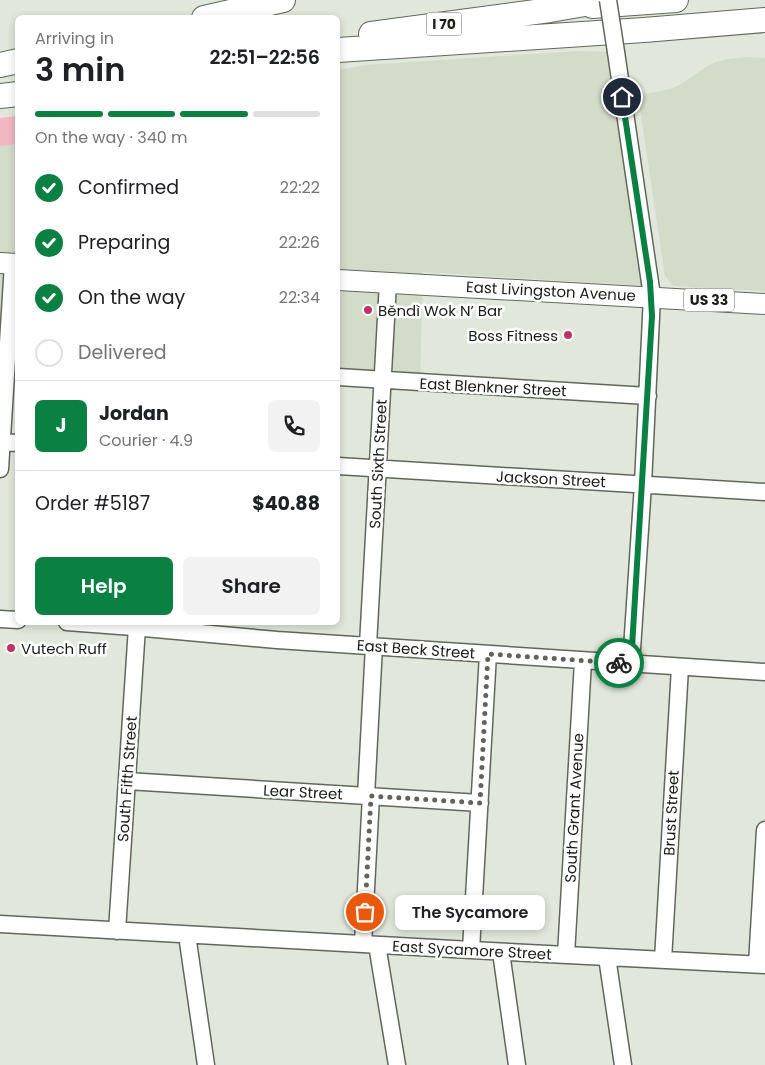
<!DOCTYPE html>
<meta charset="utf-8">
<style>
:root{--surface:#fff;--page:#f2f2f2;--text:#202124;--muted:#757577;--line:#e0e0e0;--accent:#0b8043}
body{margin:0;font-family:Poppins,sans-serif;background:var(--page);color:var(--text);height:100vh;display:flex;flex-direction:column;font-size:19px;white-space:nowrap}
*{box-sizing:border-box;margin:0}
p{font-size:16px;color:var(--muted)}
.icon{flex:none;width:28px;height:28px;fill:none;stroke:currentColor;stroke-width:2;stroke-linecap:round;stroke-linejoin:round}
.map{position:relative;flex:1;overflow:hidden}
.panel{position:absolute;left:15px;top:15px;width:325px;height:610px;display:flex;flex-direction:column;background:var(--surface);border-radius:8px;box-shadow:0 2px 8px #0003}
.panel>*{flex:none}
.pin{position:absolute;display:grid;place-items:center;width:42px;height:42px;color:#fff;margin:-21px;border:2px solid #fff;border-radius:50%;box-shadow:0 1px 5px #0007}
.courier{position:absolute;display:grid;place-items:center;width:50px;height:50px;margin:-25px;border:4px solid #0b8043;border-radius:50%;background:#fff;color:#222;box-shadow:0 1px 6px #0007}
.bubble{position:absolute;height:35px;border-radius:8px;background:var(--surface);box-shadow:0 2px 8px #0003;font-size:16px;font-weight:600;line-height:35px;text-align:center}
.summary em{font-style:normal;font-weight:600}
.summary div{display:flex;flex-direction:column-reverse}
.summary{display:flex;align-items:center;justify-content:space-between;height:85px;padding:0 20px}
h1{font-size:32px;font-weight:600;line-height:38px}
.bar{display:grid;grid-template-columns:repeat(4,1fr);gap:8px 5px;align-content:center;height:60px;padding:0 20px}
.bar i{height:6px;border-radius:4px;background:var(--line)}
.bar .on{background:var(--accent)}
.bar p{grid-column:span 4}
.line{display:flex;align-items:center;gap:12px;padding:0 20px;border-top:1px solid var(--line)}
.line div{flex:1}
.round{display:grid;place-items:center;flex:none;width:52px;height:52px;border-radius:8px;background:var(--page)}
ol{padding:0 20px;list-style:none}
li{display:flex;align-items:center;gap:15px;height:55px}
li p{margin-inline-start:auto}
li .icon{padding:5px;border-radius:50%;background:var(--accent);color:#fff;stroke-width:4}
li:last-child{color:var(--muted)}
li i{width:28px;height:28px;border:2px solid var(--line);border-radius:50%}
.action{display:flex;gap:10px;margin-top:auto;padding:10px 20px}
.action a{flex:1;height:58px;border-radius:8px;background:var(--accent);color:#fff;font-size:20px;font-weight:600;line-height:58px;text-align:center}
.action a+a{background:var(--page);color:var(--text)}
.map>svg:first-child{display:block}
.built{fill:#d2dcc8}
.grass{fill:#f2b7c3}
.lines{fill:none;stroke-linecap:round;stroke-linejoin:round}
.minor-casing{stroke:#62675c;stroke-width:19}
.major-casing{stroke:#62675c;stroke-width:22}
.highway-casing{stroke:#62675c;stroke-width:26}
.minor{stroke:#fff;stroke-width:16}
.major{stroke:#fff;stroke-width:20}
.highway{stroke:#fff;stroke-width:24}
.minor-bridge-casing{stroke:#62675c;stroke-width:19;stroke-linecap:butt}
.minor-bridge{stroke:#fff;stroke-width:16}
.done{stroke:#5f635b;stroke-width:5;stroke-dasharray:0 9}
.route{stroke:#0b8043;stroke-width:6}
.poi-dot{fill:#c13362;stroke:#fff;stroke-width:2}
.labels{text-anchor:middle;dominant-baseline:central;stroke-width:5;stroke-linejoin:round;paint-order:stroke}
.shield{fill:#fff;stroke:#5e605d;stroke-width:1}
.shield-label{font-size:14px;font-weight:bold;fill:#191c17}
.street-label{font-size:15px;fill:#191c17;stroke:#fff}
.poi-label{font-size:15px;fill:#191c17;stroke:#fff;text-anchor:start}
</style>
<div class="map">
<svg width="765" height="1065" viewBox="0 0 765 1065">
<rect width="100%" height="100%" fill="#e1e7da"/>
<path class="built" d="M579,51L616,52L645,286L423,272L420,380L338,375V70L366,65Z
M748,57L765,58V291L673,286L665,276L638,95L666,90L678,86L706,67L716,62L728,59Z
M17,144V357L0,356V146Z"/>
<path class="grass" d="M17,116V144L0,146V118Z"/>
<g class="lines">
<defs>
<path id="minor" d="M616,52L652,296L643,484L631,664
M338,377L648,396
M0,442L18,443
M338,466L765,492
M0,469L13,264
M0,619L18,620
M67,622L133,627L277,640L765,672
M368,645L388,282
M127,781L480,803
M366,796L374,646
M0,924L471,950L765,965
M117,931L137,627
M187,935L206,1065
M363,944L371,796
M377,945L397,1065
M471,950L488,654
M501,952L517,1065
M566,955L583,661
M607,957L623,1065
M663,960L680,667
M757,964L765,830"/>
<path id="major" d="M0,263L18,264
M338,280L765,304"/>
<path id="highway" d="M592,6L676,0
M204,18L283,0
M371,34L550,10L608,0
M338,50L644,30L765,20
M0,65L18,61
M0,96L18,94"/>
</defs>
<use href="#minor" class="minor-casing"/>
<use href="#major" class="major-casing"/>
<use href="#highway" class="highway-casing"/>
<use href="#minor" class="minor"/>
<use href="#major" class="major"/>
<use href="#highway" class="highway"/>
<defs>
<path id="minor-bridge" d="M608,0L616,52"/>
</defs>
<use href="#minor-bridge" class="minor-bridge-casing"/>
<use href="#minor-bridge" class="minor-bridge"/>
</g>
<g class="lines">
<path class="done" d="M365,912L371,796L480,803L488,654L619,663"/>
<path class="route" d="M619,663L631,664L652,316L650,282L622,97"/>
</g>
<g class="poi-dot">
<circle cx="368" cy="310" r="5"/>
<circle cx="568" cy="335" r="5"/>
<circle cx="11" cy="648" r="5"/>
</g>
<g class="labels">
<g class="shield">
<rect x="426.5" y="12.5" width="35" height="23" rx="4"/>
<rect x="684" y="288.5" width="50" height="23" rx="4"/>
</g>
<g class="shield-label">
<text x="444" y="24">I 70</text>
<text x="709" y="300">US 33</text>
</g>
<g class="street-label">
<text transform="translate(551 291) rotate(3)">East Livingston Avenue</text>
<text transform="translate(493 387) rotate(3)">East Blenkner Street</text>
<text transform="translate(378 464) rotate(-87)">South Sixth Street</text>
<text transform="translate(551 479) rotate(3)">Jackson Street</text>
<text transform="translate(416 649) rotate(4)">East Beck Street</text>
<text transform="translate(127 779) rotate(-86)">South Fifth Street</text>
<text transform="translate(303 792) rotate(3)">Lear Street</text>
<text transform="translate(574 808) rotate(-87)">South Grant Avenue</text>
<text transform="translate(671 813) rotate(-87)">Brust Street</text>
<text transform="translate(472 950) rotate(3)">East Sycamore Street</text>
</g>
<g class="poi-label">
<text x="378" y="310">Běndì Wok N’ Bar</text>
<text x="558" y="335" text-anchor="end">Boss Fitness</text>
<text x="21" y="648">Vutech Ruff</text>
</g>
</g>
</svg>
<div class="pin" style="left:365px;top:912px;background:#ea580c"><svg class="icon" aria-label="bag" viewBox="0 0 24 24"><path d="M5 8h14l-1 12H6zM9 8a3 3 0 0 1 6 0"/></svg></div>
<div class="pin" style="left:622px;top:97px;background:#1f2937"><svg class="icon" aria-label="home" viewBox="0 0 24 24"><path d="M3 11l9-7 9 7M6 9v11h12V9"/></svg></div>
<div class="courier" style="left:619px;top:663px"><svg class="icon" aria-label="bike" viewBox="0 0 24 24"><circle cx="6" cy="16" r="4"/><circle cx="18" cy="16" r="4"/><path d="M6 16l4-8h5l3 8M10 8l3 8H6M13 5h3"/></svg></div>
<div class="bubble" style="left:395px;top:895px;width:150px">The Sycamore</div>
<section class="panel">
<div class="summary"><div><h1>3 min</h1><p>Arriving in</p></div><em>22:51–22:56</em></div>
<div class="bar"><i class="on"></i><i class="on"></i><i class="on"></i><i></i><p>On the way · 340 m</p></div>
<ol>
<li><svg class="icon" aria-label="check" viewBox="0 0 24 24"><path d="M5 12l5 5 9-10"/></svg>Confirmed<p>22:22</p></li>
<li><svg class="icon" aria-label="check" viewBox="0 0 24 24"><path d="M5 12l5 5 9-10"/></svg>Preparing<p>22:26</p></li>
<li><svg class="icon" aria-label="check" viewBox="0 0 24 24"><path d="M5 12l5 5 9-10"/></svg>On the way<p>22:34</p></li>
<li><i></i>Delivered</li>
</ol>
<div class="line" style="height:90px"><b class="round" style="background:var(--accent);color:#fff">J</b><div><b>Jordan</b><p>Courier · 4.9</p></div><a class="round"><svg class="icon" aria-label="phone" viewBox="0 0 24 24"><path d="M5 4h4l2 5-3 2q2 4 5 5l2-3 5 2v4C11 20 4 13 5 4z"/></svg></a></div>
<div class="line" style="height:65px"><div>Order #5187</div><b>$40.88</b></div>
<div class="action"><a>Help</a><a>Share</a></div>
</section>
</div>
